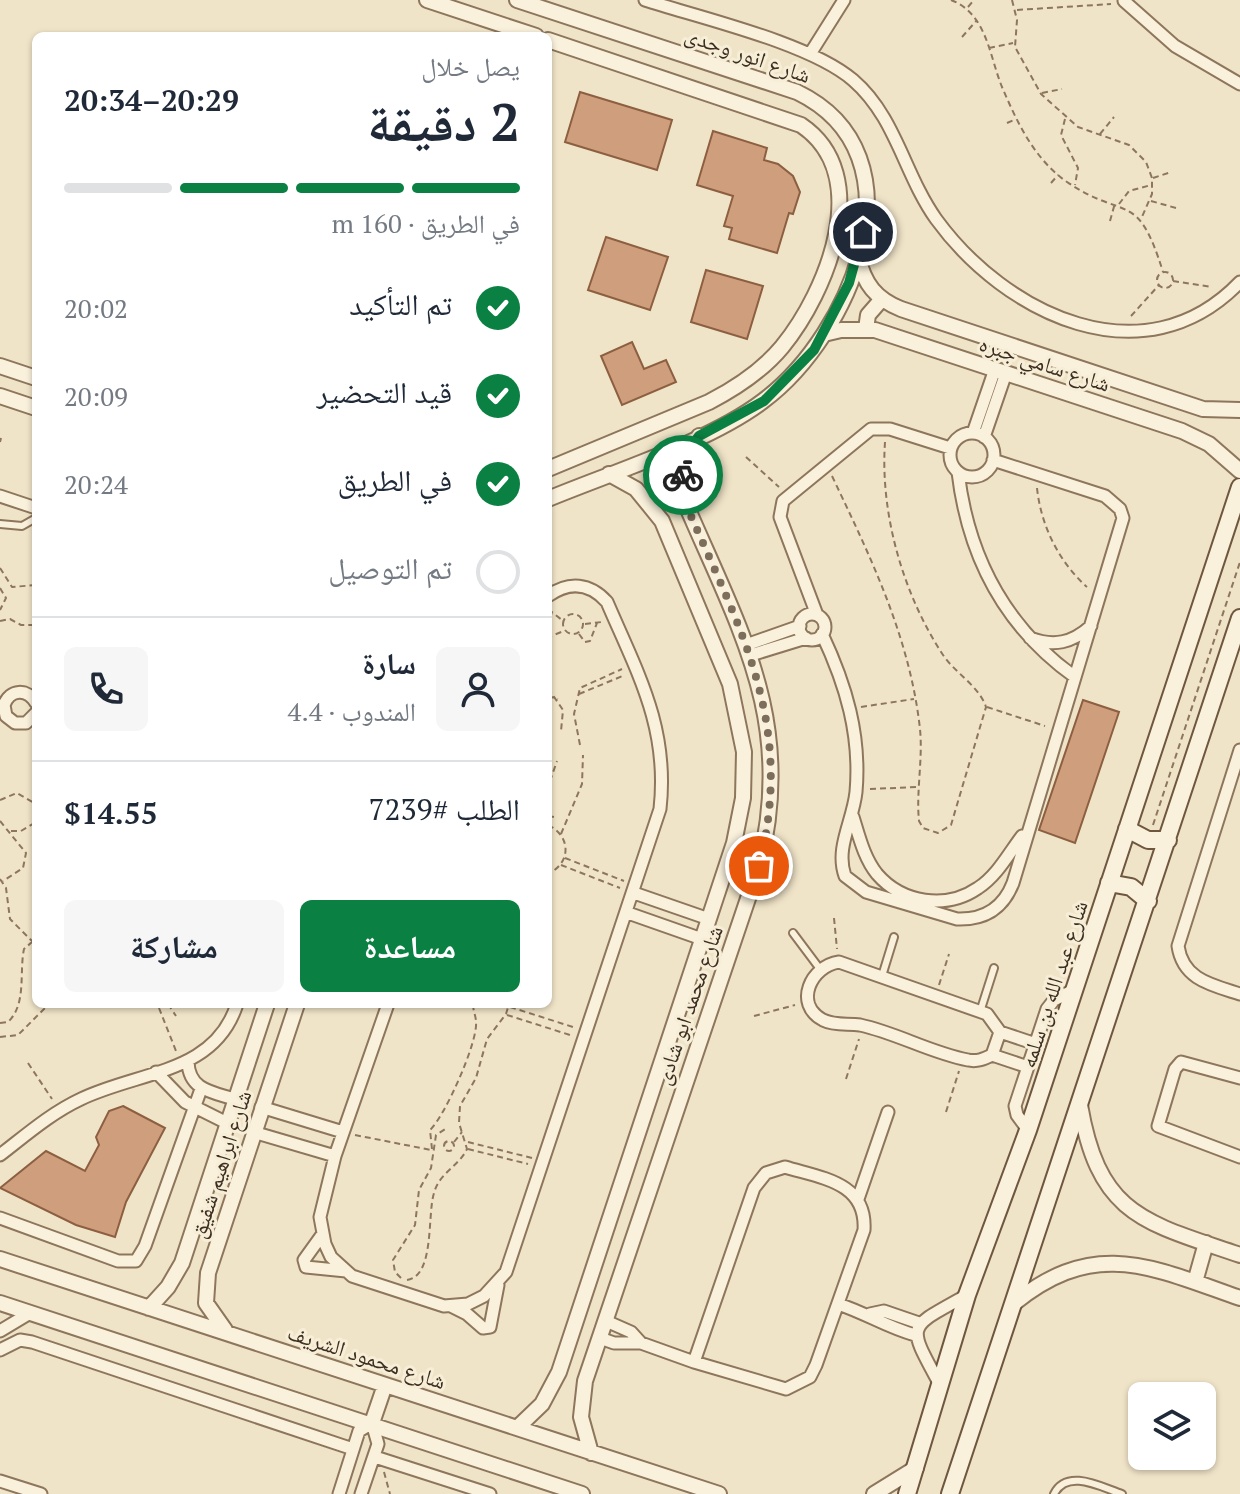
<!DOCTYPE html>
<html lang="ar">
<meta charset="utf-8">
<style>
:root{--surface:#fff;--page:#f6f6f7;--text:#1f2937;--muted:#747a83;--line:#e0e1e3;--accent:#0b8043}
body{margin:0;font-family:"PT Serif","Noto Naskh Arabic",serif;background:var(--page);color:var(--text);direction:rtl;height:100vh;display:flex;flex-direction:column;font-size:30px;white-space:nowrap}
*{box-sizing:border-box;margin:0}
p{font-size:26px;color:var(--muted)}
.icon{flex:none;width:44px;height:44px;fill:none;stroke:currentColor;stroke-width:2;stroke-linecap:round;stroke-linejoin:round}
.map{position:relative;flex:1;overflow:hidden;direction:ltr}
.sheet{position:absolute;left:32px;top:32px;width:520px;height:976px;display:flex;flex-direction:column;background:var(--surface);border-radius:12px;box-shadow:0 2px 6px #0004;direction:rtl}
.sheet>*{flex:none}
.controls{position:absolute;left:1128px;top:1382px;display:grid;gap:16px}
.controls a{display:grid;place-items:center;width:88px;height:88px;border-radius:12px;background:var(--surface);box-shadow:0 2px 6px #0004;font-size:40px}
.pin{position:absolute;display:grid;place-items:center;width:68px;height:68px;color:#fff;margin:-34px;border:4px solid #fff;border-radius:50%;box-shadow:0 2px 8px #0007}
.courier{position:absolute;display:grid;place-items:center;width:80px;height:80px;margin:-40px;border:6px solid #0b8043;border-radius:50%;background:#fff;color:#222;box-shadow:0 2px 10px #0007}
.overview em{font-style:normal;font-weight:700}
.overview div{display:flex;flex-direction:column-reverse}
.overview{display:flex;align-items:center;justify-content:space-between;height:136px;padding:0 32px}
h1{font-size:52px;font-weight:700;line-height:60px}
.bar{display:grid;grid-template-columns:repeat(4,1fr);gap:12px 8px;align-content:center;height:96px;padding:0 32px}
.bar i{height:10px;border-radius:6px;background:var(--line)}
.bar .on{background:var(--accent)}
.bar p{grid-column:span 4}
.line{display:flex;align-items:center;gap:20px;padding:0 32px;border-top:2px solid var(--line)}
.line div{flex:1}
.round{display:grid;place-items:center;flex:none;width:84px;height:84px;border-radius:12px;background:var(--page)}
ol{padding:0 32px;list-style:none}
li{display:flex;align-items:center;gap:24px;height:88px}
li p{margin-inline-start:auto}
li .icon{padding:8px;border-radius:50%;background:var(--accent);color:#fff;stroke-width:4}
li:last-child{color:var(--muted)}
li i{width:44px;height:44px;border:4px solid var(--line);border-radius:50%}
.button{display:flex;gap:16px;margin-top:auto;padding:16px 32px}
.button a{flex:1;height:92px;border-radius:12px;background:var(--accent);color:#fff;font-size:32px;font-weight:700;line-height:92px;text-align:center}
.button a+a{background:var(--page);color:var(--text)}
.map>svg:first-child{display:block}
.building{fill:#cf9f7d;stroke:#8d5f41;stroke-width:2}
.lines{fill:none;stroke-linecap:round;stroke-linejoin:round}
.service-casing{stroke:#8d765c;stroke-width:10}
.minor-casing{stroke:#8d765c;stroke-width:15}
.tertiary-casing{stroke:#8d765c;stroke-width:18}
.secondary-casing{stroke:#6f573f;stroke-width:20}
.path{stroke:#8d765c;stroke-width:2;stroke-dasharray:6 4;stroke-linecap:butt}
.service{stroke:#faf1dc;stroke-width:6}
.minor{stroke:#faf1dc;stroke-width:11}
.tertiary{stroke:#faf1dc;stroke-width:14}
.secondary{stroke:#faf1dc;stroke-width:16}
.done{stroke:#7c6e5b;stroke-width:8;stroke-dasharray:0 14.4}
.route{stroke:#0b8043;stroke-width:10}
.labels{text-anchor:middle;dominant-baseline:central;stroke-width:6;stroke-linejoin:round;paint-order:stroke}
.street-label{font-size:22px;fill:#3d2e20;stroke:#f7eed8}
</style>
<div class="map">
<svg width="1240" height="1494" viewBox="0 0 1240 1494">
<rect width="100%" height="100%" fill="#f0e4c8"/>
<path class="building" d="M580,92L672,120L657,170L565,142Z
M713,131L767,148L764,160L778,164L793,176L800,192L793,214L789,213L777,253L729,239L732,228L724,226L733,196L697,185Z
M606,237L668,257L650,310L588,290Z
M706,270L763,286L747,339L691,322Z
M632,342L644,369L666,360L676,382L622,405L601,356Z
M1083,700L1119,712L1075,843L1039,830Z
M123,1106L165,1128L126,1202L115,1237L76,1225L0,1188L46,1151L85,1171L99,1145L96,1137L109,1111Z"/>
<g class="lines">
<defs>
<path id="service" d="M0,524L22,526L36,518
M793,933L820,969
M882,976L894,937
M980,1012L994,968
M1054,1494C1067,1468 1101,1487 1122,1494"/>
<path id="minor" d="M645,0C701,18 810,43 853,80C896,117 904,174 936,219C1005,314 1144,382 1240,282
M1124,1L1175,46L1240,84
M810,54L844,0
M973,433L995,369
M950 455a22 22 0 1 1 44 0a22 22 0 1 1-44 0Z
M984,437L1006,373
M958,472C968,556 1005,627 1075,677
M0,496L36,508
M799 627a13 13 0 1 1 26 0a13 13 0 1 1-26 0Z
M817,615L780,517L783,501L871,429H890L950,448
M822,634C846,685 861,735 856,792C853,821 835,848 845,876L866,892L957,919C984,920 1003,909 1013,883L1123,518L1120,509L1105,496L993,460
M1030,638C1054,647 1072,643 1091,626
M746,645L800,626
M751,655L806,638
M36,703C27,688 10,689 4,705L6,716L15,723H26L36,713
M1240,750L1178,946C1183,980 1212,985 1240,994
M853,817C859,836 864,858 877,874C902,903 946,910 978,888C997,876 1009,853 1022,836
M634,893L709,919
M628,913L702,939
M839,962L987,1014L1000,1032L992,1055C984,1059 977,1062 968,1060C931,1053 897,1033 860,1025C848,1023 835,1026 823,1020C793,1004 811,966 839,962Z
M388,1004L335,1156L320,1217L325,1244L331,1257L352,1276L444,1306L468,1304L484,1296L506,1272L660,809C669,728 638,674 607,602C590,583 569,581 548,596
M1000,1032L1036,1044
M992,1055L1028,1067
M188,1062C189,1090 212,1092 234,1099
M156,1072L185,1102L225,1122
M1240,1078L1181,1062L1175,1069L1158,1126L1240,1157
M261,1107L343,1132
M1028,1130L1017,1115L1015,1106L1047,1009L1054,1000L1074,990
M253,1132L335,1156
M0,1155C26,1135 51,1113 81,1099C139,1071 215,1074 237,1004
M785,1167C821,1178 867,1182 864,1230L816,1365L810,1377L786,1389L694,1362L754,1188L766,1173Z
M858,1199L888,1112
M0,1218L118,1261H136L145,1246L201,1089
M322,1235L304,1260L306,1267L346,1271
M838,1304C866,1313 886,1327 915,1335
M451,1306L467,1314L483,1328L490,1327L498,1285
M870,1314L884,1311L919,1323
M606,1321L631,1332L641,1343
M0,1331L30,1313
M600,1338L614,1343H641L694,1362
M0,1350L20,1340L32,1342L353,1449
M939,1383C906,1322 907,1329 967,1295
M375,1457L490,1494
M0,1481L41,1494
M339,1494L359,1431L372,1423L378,1444L361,1494"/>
<path id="tertiary" d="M427,0L536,36
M517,0L797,92C927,155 852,335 763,401C709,442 613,472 548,499
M548,40L801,125C875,175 827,292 782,347C762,371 736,388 709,402L548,469
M858,257C864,284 876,299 901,309L1203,409L1240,410
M866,329L868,315L882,299
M824,334L841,330H875L1182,431L1209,444L1240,471
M0,366L36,378
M0,396L36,408
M1080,1105C1099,1216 1144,1222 1240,1255
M0,1259L719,1494
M1195,1282L1206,1243
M0,1303L582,1494
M1013,1304C1095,1237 1151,1267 1240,1298
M149,1308L168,1287L182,1263L267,1004
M225,1330L206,1303L208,1273L297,1004
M372,1423L385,1385
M517,1428L542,1404L559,1372L734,843L743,798L744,752L730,684L662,521L636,489L609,474
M591,1453L581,1417L585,1381L759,866C796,721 739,629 684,500L683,466L699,436
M874,1494L916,1468"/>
<path id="secondary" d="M1127,829L1148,840H1168
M1109,883L1131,887L1148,901
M907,1494L967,1295L1028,1130L1240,487
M950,1494L1240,618"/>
</defs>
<use href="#service" class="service-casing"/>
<use href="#minor" class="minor-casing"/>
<use href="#tertiary" class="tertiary-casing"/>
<use href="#secondary" class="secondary-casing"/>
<path class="path" d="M951,0C987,14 989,55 1002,87C1017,122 1034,159 1067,182C1126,222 1137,188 1163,272
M1012,0L1017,20L1015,47L1041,94L1078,127L1129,145L1146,162L1152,178V194L1141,219
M968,7L974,0
M1017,10L1111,4
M962,37L977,20
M989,48L1013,43
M1042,93L1062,89
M1065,119L1061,135L1078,168L1075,185
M1007,123L1016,119
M1100,134L1114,117
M1153,178L1171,172
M1051,183L1058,175
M1151,201L1176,208
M1119,204L1129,191L1151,185
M1110,221L1115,203
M1157 280a8 8 0 1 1 16 0a8 8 0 1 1-16 0Z
M1173,281L1212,287
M1131,316L1159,285
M0,442L1,438
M746,457L779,487
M832,476C871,558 910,638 920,729C923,760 916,791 919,821L923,828L938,833L951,825L986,707C979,686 955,673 943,655C903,594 880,514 885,442
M1037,488C1041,526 1059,562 1087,587
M0,568L12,587L36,585
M0,588L6,598L0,610
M548,609L562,620
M552,612L548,624L551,636L564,631
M563 624a10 10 0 1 1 20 0a10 10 0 1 1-20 0Z
M0,621L10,619L21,625H36
M585,624L602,622
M579,634L585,642L590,641L597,623
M548,688L563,710L561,731
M579,694L625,675
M548,696L558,699
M861,707L914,699
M987,707L1045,726
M580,745L574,714L580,688L622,669
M870,789L919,787
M0,800L17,793L36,804
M548,811L550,781L557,761
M548,816L554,817
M0,821L26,853L23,868L3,881
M548,825C570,835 572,861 550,873
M1153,825L1240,562
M11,831H21L36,822
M561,834L582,784L583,755
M565,858L624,881
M561,865L620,888
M0,879L6,888L10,919L36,945
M834,918L837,949
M939,985L949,954
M168,1004L176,1016
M510,1007L573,1027
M159,1008L176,1051
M507,1015L570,1035
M754,1016L795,1005
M0,1023L8,1022C27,1004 19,972 24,949L32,942
M0,1037L18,1035L49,1004
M28,1063L52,1099
M846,1079L859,1039
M946,1112L959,1071
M355,1135L431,1150
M444 1146a5 5 0 1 1 10 0a5 5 0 1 1-10 0Z
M454,1142L462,1132
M468,1142L532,1158
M432,1149L430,1130C445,1116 478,1042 476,1022C476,1016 473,1011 473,1004
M468,1149L528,1164
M401,1278L395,1272L393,1260L415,1225L419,1190L431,1168L436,1135L447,1128
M407,1280C435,1276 427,1215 434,1193C439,1173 459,1166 467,1149L459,1123L460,1106L476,1078L487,1039L506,1014L509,1004
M384,1472L390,1494"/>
<use href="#service" class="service"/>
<use href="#minor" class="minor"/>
<use href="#tertiary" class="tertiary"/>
<use href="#secondary" class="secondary"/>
</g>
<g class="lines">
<path class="done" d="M683,475L684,500C739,628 796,722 759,866"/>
<path class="route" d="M683,475L689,450L699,436L764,401L814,350L849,283L863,232"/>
</g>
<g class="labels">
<g class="street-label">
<text transform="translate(748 54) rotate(19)">شارع انور وجدى</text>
<text transform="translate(1045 363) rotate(18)">شارع سامي جبره</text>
<text transform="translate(1053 984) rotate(-72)">شارع عبد الله بن سلمه</text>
<text transform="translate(688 1005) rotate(-71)">شارع محمد ابو شادى</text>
<text transform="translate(220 1164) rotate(-72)">شارع ابراهيم شفيق</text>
<text transform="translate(367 1356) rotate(18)">شارع محمود الشريف</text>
</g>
</g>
</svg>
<div class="controls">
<a><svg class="icon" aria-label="layers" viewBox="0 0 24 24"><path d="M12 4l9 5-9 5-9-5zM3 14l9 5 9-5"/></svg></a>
</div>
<div class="pin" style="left:759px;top:866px;background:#ea580c"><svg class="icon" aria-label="bag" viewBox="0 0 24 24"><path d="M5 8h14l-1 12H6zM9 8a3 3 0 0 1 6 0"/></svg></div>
<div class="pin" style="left:863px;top:232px;background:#1f2937"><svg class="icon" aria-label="home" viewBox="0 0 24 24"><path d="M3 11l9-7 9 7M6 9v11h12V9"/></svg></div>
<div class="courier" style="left:683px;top:475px"><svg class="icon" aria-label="bike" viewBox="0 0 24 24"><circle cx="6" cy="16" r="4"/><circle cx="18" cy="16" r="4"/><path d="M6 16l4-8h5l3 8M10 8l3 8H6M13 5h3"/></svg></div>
<section class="sheet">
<div class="overview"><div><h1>2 دقيقة</h1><p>يصل خلال</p></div><em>20:29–20:34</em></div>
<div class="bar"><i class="on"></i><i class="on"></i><i class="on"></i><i></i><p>في الطريق · 160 m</p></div>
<ol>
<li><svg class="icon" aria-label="check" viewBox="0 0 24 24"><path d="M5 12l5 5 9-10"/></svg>تم التأكيد<p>20:02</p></li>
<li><svg class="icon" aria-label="check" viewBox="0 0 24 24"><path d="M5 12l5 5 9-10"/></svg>قيد التحضير<p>20:09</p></li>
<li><svg class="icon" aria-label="check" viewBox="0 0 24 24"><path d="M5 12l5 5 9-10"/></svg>في الطريق<p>20:24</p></li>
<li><i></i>تم التوصيل</li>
</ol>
<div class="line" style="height:144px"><a class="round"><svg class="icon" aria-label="person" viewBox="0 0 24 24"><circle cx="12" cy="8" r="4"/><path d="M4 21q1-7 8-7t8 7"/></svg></a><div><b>سارة</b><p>المندوب · 4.4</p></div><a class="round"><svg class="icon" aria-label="phone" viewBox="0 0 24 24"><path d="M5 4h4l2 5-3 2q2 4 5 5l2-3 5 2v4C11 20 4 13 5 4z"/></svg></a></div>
<div class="line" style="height:104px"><div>الطلب #7239</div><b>$14.55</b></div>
<div class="button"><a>مساعدة</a><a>مشاركة</a></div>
</section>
</div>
